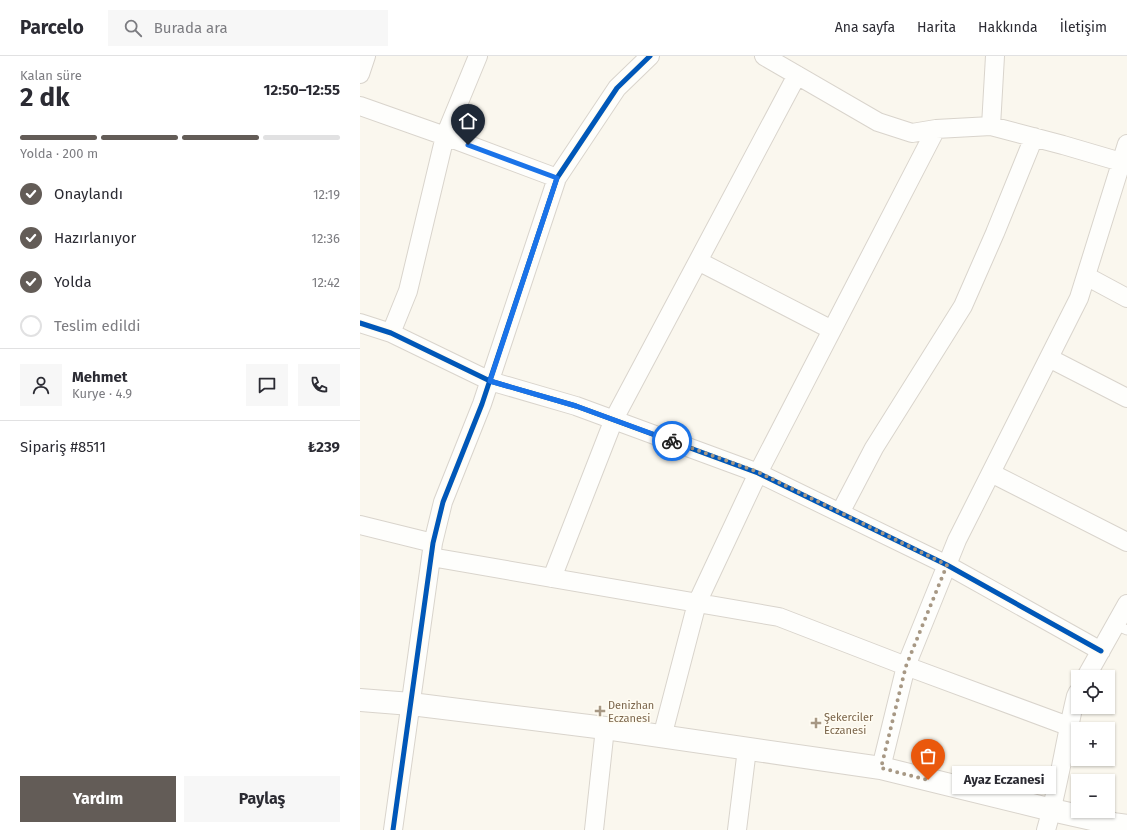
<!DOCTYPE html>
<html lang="tr">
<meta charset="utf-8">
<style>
:root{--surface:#fff;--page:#f7f7f7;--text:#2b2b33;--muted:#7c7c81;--line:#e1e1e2;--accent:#635c57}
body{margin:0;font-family:"Fira Sans",sans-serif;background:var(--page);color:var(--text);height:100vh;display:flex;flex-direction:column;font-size:15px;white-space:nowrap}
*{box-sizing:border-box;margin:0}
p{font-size:13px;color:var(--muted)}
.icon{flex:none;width:22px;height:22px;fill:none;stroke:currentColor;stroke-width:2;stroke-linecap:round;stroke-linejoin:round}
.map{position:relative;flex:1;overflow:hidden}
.drawer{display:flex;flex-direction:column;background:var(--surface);width:360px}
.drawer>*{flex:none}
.buttons{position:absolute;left:711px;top:614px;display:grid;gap:8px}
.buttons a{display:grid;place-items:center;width:44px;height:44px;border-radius:0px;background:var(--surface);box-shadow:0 1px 3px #0004;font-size:20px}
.pin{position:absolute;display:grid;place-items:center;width:34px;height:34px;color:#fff;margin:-41px -17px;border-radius:50% 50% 50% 0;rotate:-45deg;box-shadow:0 0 4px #0007}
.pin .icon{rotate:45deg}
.courier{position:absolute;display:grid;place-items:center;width:40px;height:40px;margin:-20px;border:3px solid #1a73e8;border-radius:50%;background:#fff;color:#222;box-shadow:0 1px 5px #0007}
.bubble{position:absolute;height:28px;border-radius:0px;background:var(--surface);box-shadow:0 1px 3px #0004;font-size:13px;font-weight:700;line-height:28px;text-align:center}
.headline em{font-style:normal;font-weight:700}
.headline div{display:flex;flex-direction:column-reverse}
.headline{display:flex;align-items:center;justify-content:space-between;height:68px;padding:0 20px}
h1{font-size:26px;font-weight:700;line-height:30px}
.bar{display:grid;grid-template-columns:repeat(4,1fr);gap:6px 4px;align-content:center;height:48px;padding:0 20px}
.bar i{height:5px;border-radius:3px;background:var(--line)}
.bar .selected{background:var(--accent)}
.bar p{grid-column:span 4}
.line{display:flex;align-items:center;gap:10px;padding:0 20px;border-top:1px solid var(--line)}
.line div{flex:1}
.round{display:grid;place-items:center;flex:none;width:42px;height:42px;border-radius:0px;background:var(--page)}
ol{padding:0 20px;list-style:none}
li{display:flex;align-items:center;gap:12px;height:44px}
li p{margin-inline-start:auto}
li .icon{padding:4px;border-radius:50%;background:var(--accent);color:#fff;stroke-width:4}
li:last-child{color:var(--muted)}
li i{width:22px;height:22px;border:2px solid var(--line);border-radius:50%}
.button{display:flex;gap:8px;margin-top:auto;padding:8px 20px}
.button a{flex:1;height:46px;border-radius:0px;background:var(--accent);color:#fff;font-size:16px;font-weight:700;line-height:46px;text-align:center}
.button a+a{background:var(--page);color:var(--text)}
header{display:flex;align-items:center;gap:24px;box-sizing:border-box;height:56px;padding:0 20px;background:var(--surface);border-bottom:1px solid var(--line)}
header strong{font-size:19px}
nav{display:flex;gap:22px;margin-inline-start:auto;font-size:14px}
.search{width:280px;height:36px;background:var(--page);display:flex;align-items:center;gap:10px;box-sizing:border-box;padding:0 14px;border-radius:0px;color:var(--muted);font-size:15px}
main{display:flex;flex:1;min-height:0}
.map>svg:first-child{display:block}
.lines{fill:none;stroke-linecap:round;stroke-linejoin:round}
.service-casing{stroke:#d9d4cc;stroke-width:11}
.minor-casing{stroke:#d9d4cc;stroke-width:20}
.tertiary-casing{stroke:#d9d4cc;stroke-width:24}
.service{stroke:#fefefc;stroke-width:9}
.minor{stroke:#fefefc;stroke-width:18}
.tertiary{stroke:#fefefc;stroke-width:22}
.cycleway-casing{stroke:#fffcf2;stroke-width:8}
.cycleway{stroke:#0057b8;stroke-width:5}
.done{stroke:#a79884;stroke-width:4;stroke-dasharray:0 7.2}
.route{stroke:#1a73e8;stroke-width:5}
.poi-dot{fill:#a79884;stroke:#fffcf2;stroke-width:1.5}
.labels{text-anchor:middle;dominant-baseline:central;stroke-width:3;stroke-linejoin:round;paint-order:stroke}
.poi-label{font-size:11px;fill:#7b654b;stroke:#fffcf2;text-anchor:start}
</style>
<header>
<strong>Parcelo</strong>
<div class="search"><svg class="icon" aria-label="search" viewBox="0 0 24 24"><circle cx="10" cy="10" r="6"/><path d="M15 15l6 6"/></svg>Burada ara</div>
<nav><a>Ana sayfa</a><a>Harita</a><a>Hakkında</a><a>İletişim</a></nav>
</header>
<main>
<section class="drawer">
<div class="headline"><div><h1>2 dk</h1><p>Kalan süre</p></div><em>12:50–12:55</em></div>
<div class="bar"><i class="selected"></i><i class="selected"></i><i class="selected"></i><i></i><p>Yolda · 200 m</p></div>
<ol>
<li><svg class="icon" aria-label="check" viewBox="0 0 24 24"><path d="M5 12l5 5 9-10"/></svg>Onaylandı<p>12:19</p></li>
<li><svg class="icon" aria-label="check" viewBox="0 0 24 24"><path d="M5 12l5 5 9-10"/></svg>Hazırlanıyor<p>12:36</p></li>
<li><svg class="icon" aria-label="check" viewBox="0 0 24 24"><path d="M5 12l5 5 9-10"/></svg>Yolda<p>12:42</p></li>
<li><i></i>Teslim edildi</li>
</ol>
<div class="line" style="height:72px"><a class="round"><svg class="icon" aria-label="person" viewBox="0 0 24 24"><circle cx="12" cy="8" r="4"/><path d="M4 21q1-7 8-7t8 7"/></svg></a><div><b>Mehmet</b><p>Kurye · 4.9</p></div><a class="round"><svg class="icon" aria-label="chat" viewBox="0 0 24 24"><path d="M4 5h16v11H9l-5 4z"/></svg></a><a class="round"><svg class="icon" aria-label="phone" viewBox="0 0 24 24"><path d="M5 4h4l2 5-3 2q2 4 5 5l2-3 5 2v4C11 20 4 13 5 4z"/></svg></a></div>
<div class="line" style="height:52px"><div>Sipariş #8511</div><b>₺239</b></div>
<div class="button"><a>Yardım</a><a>Paylaş</a></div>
</section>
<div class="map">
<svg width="767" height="774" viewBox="0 0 767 774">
<rect width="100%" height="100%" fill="#faf7ee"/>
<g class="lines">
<defs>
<path id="service" d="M755,569L767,574"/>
<path id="minor" d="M404,0L518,66L552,77L576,73L631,70L703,89L761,106L767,109
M0,18L6,0
M0,50L85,80L197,122
M631,70L635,0
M338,205L472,274
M726,220L767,242
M0,267L31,277L130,325L216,350L398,417L587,509L741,595
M31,277L48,235L85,80L118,0
M689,302L767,342
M631,417L767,486
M480,457L514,392L603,250L635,177L674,81
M0,469L73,487
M71,501L419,561L546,610L708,670
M192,522L254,363L437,19
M726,621L767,548
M302,681L337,547L398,417L576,73
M521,712L546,610L597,484L719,242L767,88
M33,774L73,487L83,446L122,348L197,122L257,32L290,0
M234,774L245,672
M377,774L387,693
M686,774C699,730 705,684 716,640L718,636"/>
<path id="tertiary" d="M0,644L51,648L245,672L521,712L692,754L754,768L767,770"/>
</defs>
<use href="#service" class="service-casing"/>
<use href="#minor" class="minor-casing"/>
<use href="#tertiary" class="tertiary-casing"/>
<use href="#service" class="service"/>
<use href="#minor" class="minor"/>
<use href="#tertiary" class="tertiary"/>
<defs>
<path id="cycleway" d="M0,267L31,277L130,325L216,350L398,417L587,509L741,595
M33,774L73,487L83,446L122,348L197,122L257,32L290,0"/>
</defs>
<use href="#cycleway" class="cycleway-casing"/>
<use href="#cycleway" class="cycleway"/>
</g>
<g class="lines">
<path class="done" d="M312,385L398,416L587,509L546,610L521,712L568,724"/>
<path class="route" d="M108,89L197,122L130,325L216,350L312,385"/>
</g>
<g class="poi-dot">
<path d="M238 649h4v4h4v4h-4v4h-4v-4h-4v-4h4z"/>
<path d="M454 661h4v4h4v4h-4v4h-4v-4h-4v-4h4z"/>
</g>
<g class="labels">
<g class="poi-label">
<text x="248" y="649">Denizhan<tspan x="248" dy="13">Eczanesi</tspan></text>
<text x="464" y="661">Şekerciler<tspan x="464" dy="13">Eczanesi</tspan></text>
</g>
</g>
</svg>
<div class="buttons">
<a><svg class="icon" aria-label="locate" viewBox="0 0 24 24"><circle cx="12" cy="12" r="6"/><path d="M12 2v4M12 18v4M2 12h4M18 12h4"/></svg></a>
<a>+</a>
<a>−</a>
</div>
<div class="pin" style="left:568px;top:724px;background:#ea580c"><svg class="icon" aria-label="bag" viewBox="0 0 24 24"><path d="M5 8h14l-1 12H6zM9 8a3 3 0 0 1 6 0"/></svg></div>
<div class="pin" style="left:108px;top:89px;background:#1f2937"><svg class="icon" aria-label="home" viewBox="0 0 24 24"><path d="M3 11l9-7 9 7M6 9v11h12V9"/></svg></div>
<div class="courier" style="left:312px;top:385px"><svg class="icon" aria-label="bike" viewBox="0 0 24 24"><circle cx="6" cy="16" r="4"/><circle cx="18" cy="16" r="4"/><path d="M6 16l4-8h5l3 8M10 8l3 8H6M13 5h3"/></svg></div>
<div class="bubble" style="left:592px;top:710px;width:104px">Ayaz Eczanesi</div>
</div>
</main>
